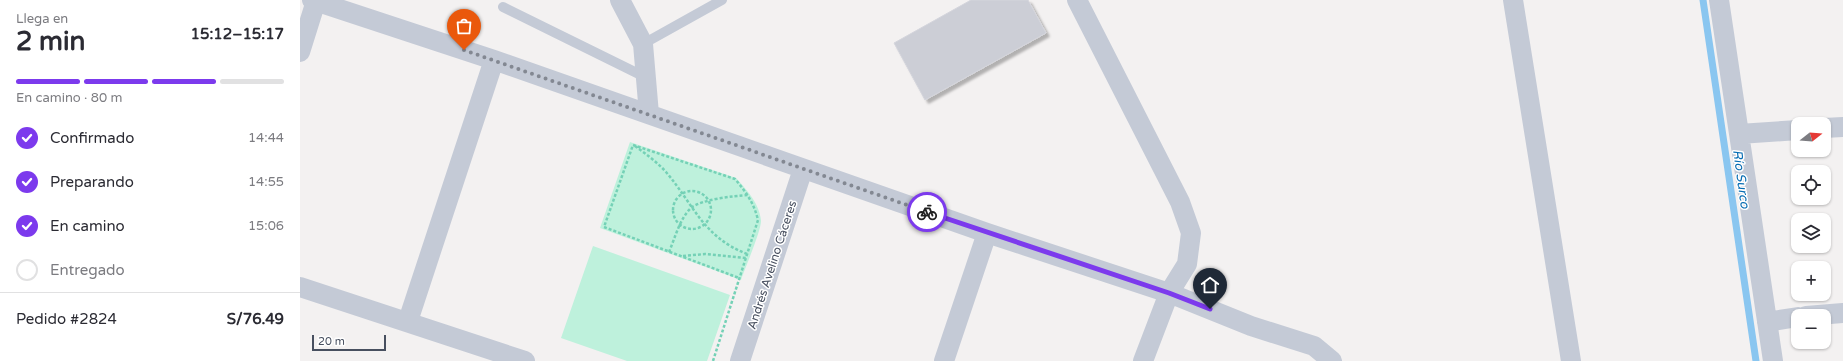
<!DOCTYPE html>
<html lang="es">
<meta charset="utf-8">
<style>
:root{--surface:#fff;--page:#f7f7f7;--text:#2b2b33;--muted:#7c7c81;--line:#e1e1e2;--accent:#7c3aed}
body{margin:0;font-family:"Varela Round",sans-serif;background:var(--page);color:var(--text);height:100vh;display:flex;flex-direction:column;font-size:15px;white-space:nowrap}
*{box-sizing:border-box;margin:0}
p{font-size:13px;color:var(--muted)}
.icon{flex:none;width:22px;height:22px;fill:none;stroke:currentColor;stroke-width:2;stroke-linecap:round;stroke-linejoin:round}
.map{position:relative;flex:1;overflow:hidden}
.sheet{display:flex;flex-direction:column;background:var(--surface);width:300px}
.sheet>*{flex:none}
.needle{width:26px;rotate:73deg}
.controls{position:absolute;left:1491px;top:117px;display:grid;gap:8px}
.controls a{display:grid;place-items:center;width:40px;height:40px;border-radius:8px;background:var(--surface);box-shadow:0 1px 3px #0004;font-size:20px}
.scale{position:absolute;left:12px;bottom:10px;width:74px;box-sizing:border-box;padding-left:4px;border:2px solid #474f5f;border-top:0;font-size:11px;line-height:14px;white-space:nowrap;color:#474f5f;-webkit-text-stroke:3px #fff;paint-order:stroke}
.pin{position:absolute;display:grid;place-items:center;width:34px;height:34px;color:#fff;margin:-41px -17px;border-radius:50% 50% 50% 0;rotate:-45deg;box-shadow:0 0 4px #0007}
.pin .icon{rotate:45deg}
.courier{position:absolute;display:grid;place-items:center;width:40px;height:40px;margin:-20px;border:3px solid #7c3aed;border-radius:50%;background:#fff;color:#222;box-shadow:0 1px 5px #0007}
.summary em{font-style:normal;font-weight:700}
.summary div{display:flex;flex-direction:column-reverse}
.summary{display:flex;align-items:center;justify-content:space-between;height:68px;padding:0 16px}
h1{font-size:26px;font-weight:700;line-height:30px}
.bar{display:grid;grid-template-columns:repeat(4,1fr);gap:6px 4px;align-content:center;height:48px;padding:0 16px}
.bar i{height:5px;border-radius:3px;background:var(--line)}
.bar .current{background:var(--accent)}
.bar p{grid-column:span 4}
.line{display:flex;align-items:center;gap:10px;padding:0 16px;border-top:1px solid var(--line)}
.line div{flex:1}
ol{padding:0 16px;list-style:none}
li{display:flex;align-items:center;gap:12px;height:44px}
li p{margin-inline-start:auto}
li .icon{padding:4px;border-radius:50%;background:var(--accent);color:#fff;stroke-width:4}
li:last-child{color:var(--muted)}
li i{width:22px;height:22px;border:2px solid var(--line);border-radius:50%}
main{display:flex;flex:1;min-height:0}
.map>svg:first-child{display:block}
.green{fill:#bef1dc}
.lines{fill:none;stroke-linecap:round;stroke-linejoin:round}
.stream{stroke:#8ac6f0;stroke-width:7}
.building{fill:#ccced6;stroke:#d4d5dc;filter:url(#shadow)}
.path{stroke:#74d1b6;stroke-width:2.5;stroke-dasharray:3 2;stroke-linecap:butt}
.lane{stroke:#c4cad6;stroke-width:10}
.street{stroke:#c4cad6;stroke-width:20}
.done{stroke:#838892;stroke-width:4;stroke-dasharray:0 7.2}
.route{stroke:#7c3aed;stroke-width:5}
.labels{text-anchor:middle;dominant-baseline:central;stroke-width:3;stroke-linejoin:round;paint-order:stroke}
.street-label{font-size:12px;fill:#474f5f;stroke:#fff}
.water-label{font-size:13px;font-style:italic;fill:#066cb3;stroke:#fff}
</style>
<main>
<section class="sheet">
<div class="summary"><div><h1>2 min</h1><p>Llega en</p></div><em>15:12–15:17</em></div>
<div class="bar"><i class="current"></i><i class="current"></i><i class="current"></i><i></i><p>En camino · 80 m</p></div>
<ol>
<li><svg class="icon" aria-label="check" viewBox="0 0 24 24"><path d="M5 12l5 5 9-10"/></svg>Confirmado<p>14:44</p></li>
<li><svg class="icon" aria-label="check" viewBox="0 0 24 24"><path d="M5 12l5 5 9-10"/></svg>Preparando<p>14:55</p></li>
<li><svg class="icon" aria-label="check" viewBox="0 0 24 24"><path d="M5 12l5 5 9-10"/></svg>En camino<p>15:06</p></li>
<li><i></i>Entregado</li>
</ol>
<div class="line" style="height:52px"><div>Pedido #2824</div><b>S/76.49</b></div>
</section>
<div class="map">
<svg width="1543" height="361" viewBox="0 0 1543 361">
<defs>
<filter id="shadow"><feDropShadow dx="3.5" dy="3.5" stdDeviation="1" flood-color="#0004"/></filter>
</defs>
<rect width="100%" height="100%" fill="#f3f1f1"/>
<path class="green" d="M330,142L436,178C446,189 460,204 461,221C461,231 445,268 441,280L300,228Z
M293,246L430,295L407,361H327L261,338Z"/>
<g class="lines">
<path class="stream" d="M1403,0L1456,361"/>
</g>
<path class="building" d="M671,0H728L746,33L625,100L594,43Z"/>
<g class="lines">
<path class="path" d="M335,146C346,154 357,162 366,172C394,205 403,237 447,254
M373 210a19 19 0 1 1 38 0a19 19 0 1 1-38 0Z
M369,252C375,238 380,218 391,208C402,199 434,196 448,195
M383,256L405,254L446,258
M413,361L458,220C454,203 446,192 435,179L333,145L304,227L439,278"/>
<path class="lane" d="M203,7L345,77
M343,44L422,0"/>
<path class="street" d="M12,0L194,60L687,233L869,293L951,326L1014,346L1032,361
M320,0L343,44L349,114
M777,0L880,202L891,233L887,264L869,293L843,361
M1213,0L1271,361
M1419,0L1473,361
M0,52L16,1
M1524,128L1543,127
M1439,134L1498,130
M0,287L225,361
M1506,316L1543,313
M108,321L194,60
M1467,322L1498,317
M440,361L503,169
M644,361L687,233"/>
</g>
<g class="lines">
<path class="done" d="M164,50L627,212"/>
<path class="route" d="M627,212L869,293L910,309"/>
</g>
<g class="labels">
<g class="street-label">
<text transform="translate(472 265) rotate(-72)">Andrés Avelino Cáceres</text>
</g>
<g class="water-label">
<text transform="translate(1441 179) rotate(82)">Río Surco</text>
</g>
</g>
</svg>
<div class="controls">
<a><svg class="needle" viewBox="-14 -14 28 28"><path d="M0-13l5 13h-10z" fill="#e53935"/><path d="M0 13l5-13h-10z" fill="#7c7c81"/></svg></a>
<a><svg class="icon" aria-label="locate" viewBox="0 0 24 24"><circle cx="12" cy="12" r="6"/><path d="M12 2v4M12 18v4M2 12h4M18 12h4"/></svg></a>
<a><svg class="icon" aria-label="layers" viewBox="0 0 24 24"><path d="M12 4l9 5-9 5-9-5zM3 14l9 5 9-5"/></svg></a>
<a>+</a>
<a>−</a>
</div>
<div class="scale">20 m</div>
<div class="pin" style="left:164px;top:50px;background:#ea580c"><svg class="icon" aria-label="bag" viewBox="0 0 24 24"><path d="M5 8h14l-1 12H6zM9 8a3 3 0 0 1 6 0"/></svg></div>
<div class="pin" style="left:910px;top:309px;background:#1f2937"><svg class="icon" aria-label="home" viewBox="0 0 24 24"><path d="M3 11l9-7 9 7M6 9v11h12V9"/></svg></div>
<div class="courier" style="left:627px;top:212px"><svg class="icon" aria-label="bike" viewBox="0 0 24 24"><circle cx="6" cy="16" r="4"/><circle cx="18" cy="16" r="4"/><path d="M6 16l4-8h5l3 8M10 8l3 8H6M13 5h3"/></svg></div>
</div>
</main>
